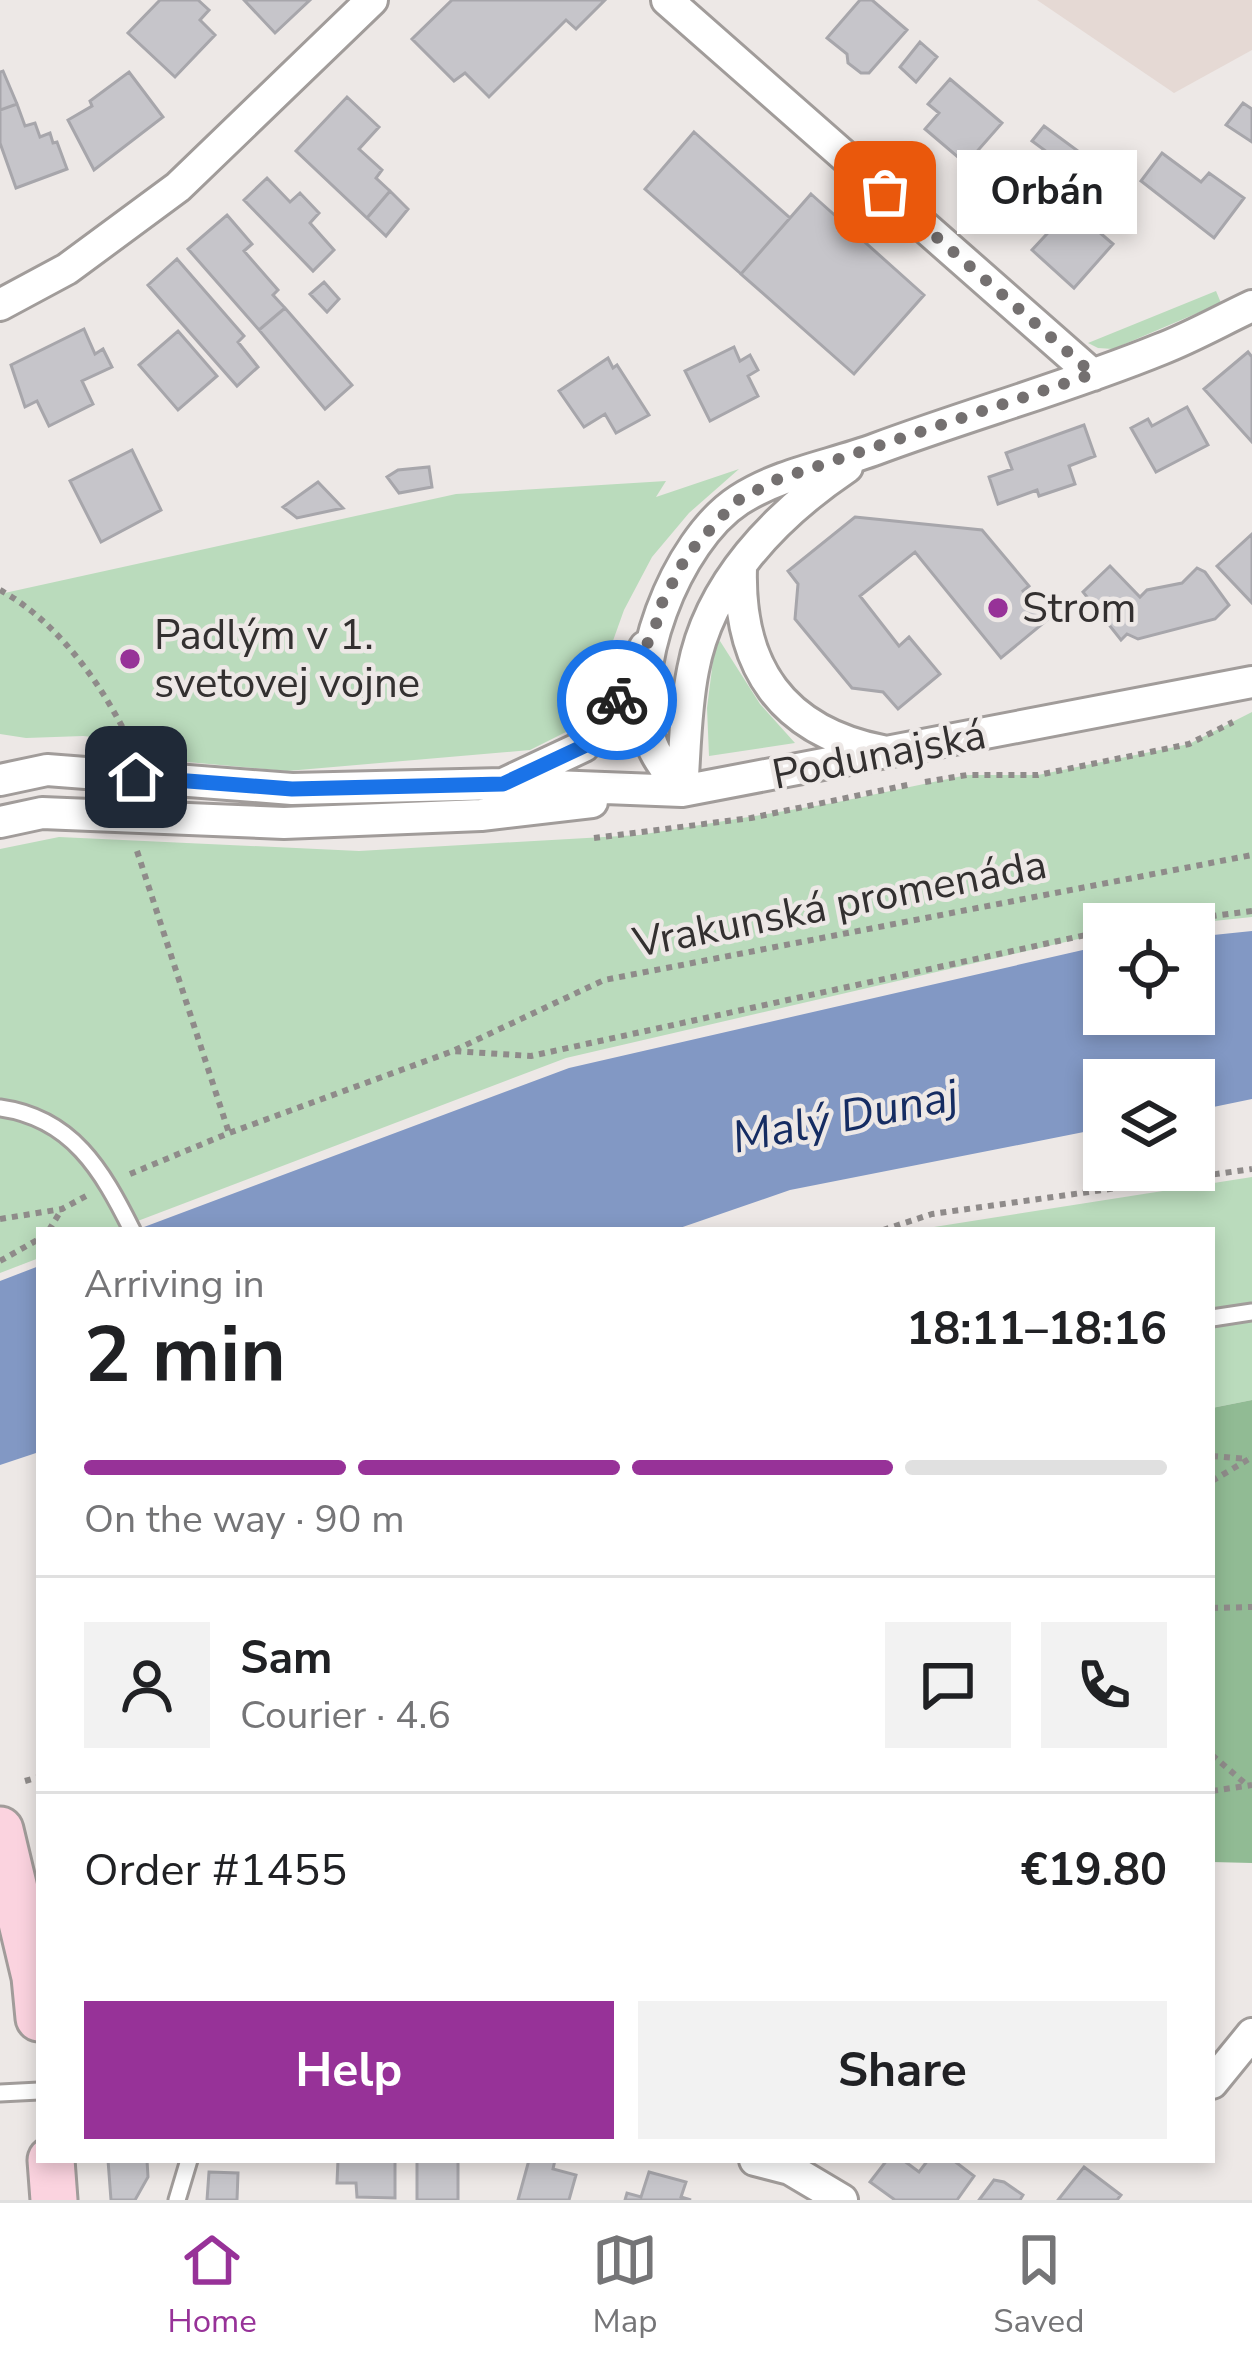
<!DOCTYPE html>
<meta charset="utf-8">
<style>
:root{--surface:#fff;--page:#f2f2f2;--text:#202124;--muted:#757577;--line:#e0e0e0;--accent:#973298}
body{margin:0;font-family:"Nunito Sans",sans-serif;background:var(--page);color:var(--text);height:100vh;display:flex;flex-direction:column;font-size:45px;white-space:nowrap}
*{box-sizing:border-box;margin:0}
p{font-size:39px;color:var(--muted)}
.icon{flex:none;width:66px;height:66px;fill:none;stroke:currentColor;stroke-width:2;stroke-linecap:round;stroke-linejoin:round}
.map{position:relative;flex:1;overflow:hidden}
.panel{position:absolute;left:36px;top:1227px;width:1179px;height:936px;display:flex;flex-direction:column;background:var(--surface);border-radius:0px;box-shadow:0 6px 18px #0003}
.panel>*{flex:none}
.fabs{position:absolute;left:1083px;top:903px;display:grid;gap:24px}
.fabs a{display:grid;place-items:center;width:132px;height:132px;border-radius:0px;background:var(--surface);box-shadow:0 6px 18px #0003;font-size:60px}
.pin{position:absolute;display:grid;place-items:center;width:102px;height:102px;color:#fff;margin:-51px;border-radius:24px;box-shadow:0 6px 18px #0006}
.courier{position:absolute;display:grid;place-items:center;width:120px;height:120px;margin:-60px;border:9px solid #1a73e8;border-radius:50%;background:#fff;color:#222;box-shadow:0 3px 15px #0007}
.bubble{position:absolute;height:84px;border-radius:0px;background:var(--surface);box-shadow:0 6px 18px #0003;font-size:39px;font-weight:700;line-height:84px;text-align:center}
.overview em{font-style:normal;font-weight:700}
.overview div{display:flex;flex-direction:column-reverse}
.overview{display:flex;align-items:center;justify-content:space-between;height:204px;padding:0 48px}
h1{font-size:78px;font-weight:700;line-height:90px}
.bar{display:grid;grid-template-columns:repeat(4,1fr);gap:18px 12px;align-content:center;height:144px;padding:0 48px}
.bar i{height:15px;border-radius:9px;background:var(--line)}
.bar .selected{background:var(--accent)}
.bar p{grid-column:span 4}
.line{display:flex;align-items:center;gap:30px;padding:0 48px;border-top:3px solid var(--line)}
.line div{flex:1}
.round{display:grid;place-items:center;flex:none;width:126px;height:126px;border-radius:0px;background:var(--page)}
.cta{display:flex;gap:24px;margin-top:auto;padding:24px 48px}
.cta a{flex:1;height:138px;border-radius:0px;background:var(--accent);color:#fff;font-size:48px;font-weight:700;line-height:138px;text-align:center}
.cta a+a{background:var(--page);color:var(--text)}
.dock{display:flex;justify-content:space-around;align-items:center;height:168px;border-top:3px solid var(--line);background:var(--surface);font-size:33px;color:var(--muted)}
.dock a{display:grid;justify-items:center;gap:6px}
.dock .selected{color:var(--accent)}
.map>svg:first-child{display:block}
.built{fill:#e5d9d4}
.green{fill:#badbbc}
.forest{fill:#91bb94}
.water{fill:#8298c4}
.building{fill:#c6c5ca;stroke:#a7a6ab;stroke-width:3}
.lines{fill:none;stroke-linecap:round;stroke-linejoin:round}
.lane-casing{stroke:#a19c9a;stroke-width:21}
.street-casing{stroke:#a19c9a;stroke-width:36}
.secondary-casing{stroke:#a19c9a;stroke-width:51}
.path{stroke:#8f8b8a;stroke-width:6;stroke-dasharray:6 6;stroke-linecap:butt}
.lane{stroke:#fff;stroke-width:15}
.street{stroke:#fff;stroke-width:30}
.secondary{stroke:#fbd3df;stroke-width:45}
.done{stroke:#747070;stroke-width:12;stroke-dasharray:0 21.6}
.route{stroke:#1a73e8;stroke-width:15}
.poi-dot{fill:#973298;stroke:#ede8e6;stroke-width:4.5}
.labels{text-anchor:middle;dominant-baseline:central;stroke-width:9;stroke-linejoin:round;paint-order:stroke}
.poi-label{font-size:42px;fill:#333030;stroke:#ede8e6;text-anchor:start}
.street-label{font-size:42px;fill:#333030;stroke:#ede8e6}
.water-label{font-size:45px;font-style:italic;fill:#152c62;stroke:#ede8e6}
</style>
<div class="map">
<svg width="1252" height="2200" viewBox="0 0 1252 2200">
<rect width="100%" height="100%" fill="#ede8e6"/>
<path class="built" d="M1037,0H1252V50L1174,93Z"/>
<path class="green" d="M1216,291L1221,303L1113,349L1098,348L1088,343Z
M739,469L689,513L652,557L624,610L590,705L566,732L530,750L287,771L187,762L179,746L83,736L26,738L0,734V594L456,494L666,481L656,497Z
M720,641L760,704L795,743L709,756L707,708L715,645Z
M1252,712V917L1185,924H1104V933L566,1058L114,1230H39V1258L0,1273V849L59,837L359,851L639,835L833,803L967,775H1038L1189,744Z
M1252,1177V1400L1212,1408V1230H915Z"/>
<path class="forest" d="M1252,1400V1863L1212,1862V1408Z"/>
<path class="water" d="M1252,931V1099L1194,1111V1080H1104V1128L790,1190L674,1230H136L569,1068L1096,947L1104,946V1014H1194V937Z
M39,1266V1452L0,1465V1281Z"/>
<path class="building" d="M160,0H198L209,10L200,20L215,35L175,77L128,33Z
M244,0H310L275,33Z
M452,0H605L576,29L566,20L489,97L465,73L454,81L412,39Z
M860,0H872L907,30L869,73H861L848,63L847,54L827,38Z
M920,42L937,57L916,82L900,67Z
M3,71L17,104L0,110V72Z
M129,72L163,117L94,170L68,120L92,106L90,101Z
M950,79L1002,123L966,164L925,129L939,113L928,104Z
M347,97L379,127L359,149L382,170L376,178L390,191L367,218L296,151Z
M1243,103L1252,109V142L1226,125Z
M17,104L25,126L35,123L40,137L50,133L53,143L57,142L67,169L16,188L0,143V110Z
M1044,126L1082,154L1066,176L1061,172L1066,166L1032,141Z
M694,132L790,218L741,274L645,189Z
M1162,153L1201,182L1209,173L1244,198L1214,238L1141,181Z
M1082,154L1102,168L1083,195L1063,180Z
M267,178L290,202L300,193L319,213L310,223L334,250L313,271L244,200Z
M390,191L408,209L386,236L367,218Z
M811,194L924,295L854,374L741,274Z
M1085,203L1101,217L1092,226L1113,244L1074,288L1032,250L1071,208L1076,212Z
M227,215L252,244L244,251L278,290L273,295L285,308L259,330L188,249Z
M177,259L244,336L238,342L258,367L237,386L148,285Z
M324,282L339,299L327,312L310,294Z
M285,308L352,385L325,409L259,330Z
M84,329L95,354L103,349L112,367L82,381L93,404L49,426L37,401L25,407L11,365Z
M178,331L217,376L178,410L139,365Z
M734,347L740,361L750,355L758,370L748,376L758,396L710,421L685,371Z
M1248,352L1252,357V442L1204,389Z
M608,358L613,368L617,365L649,415L616,433L605,414L584,427L559,391Z
M1187,407L1208,445L1156,472L1131,428L1148,419L1152,426Z
M1084,425L1095,456L1069,466L1075,484L1039,496L1037,490L998,504L989,477L1012,469L1006,453Z
M132,450L161,510L101,542L70,481Z
M429,467L432,487L399,493L387,477L398,470Z
M318,482L343,508L297,518L283,507Z
M855,517L982,530L1029,586L1023,591L1047,620L1001,658L915,552L860,596L899,646L909,637L940,674L898,709L883,692L852,688L795,619L798,584L788,571Z
M1252,534V603L1217,566Z
M1110,566L1140,597L1147,590L1182,583L1197,568L1205,572L1229,605L1215,619L1138,639L1127,634L1121,640L1083,592Z
M108,2160H147L148,2177L135,2200H111Z
M338,2160H395V2198L357,2197L356,2183H337Z
M417,2160H458V2200H417Z
M529,2160H555L553,2169L576,2175L569,2200H518Z
M887,2160H903L919,2172L928,2160H953L974,2176L957,2200H895L870,2182Z
M1084,2167L1121,2195L1117,2200H1058Z
M209,2172L238,2173L237,2200H207Z
M649,2172L686,2182L681,2197L691,2200H625L627,2193L641,2197Z
M994,2180L1004,2182L1023,2195L1020,2200H979Z"/>
<g class="lines">
<defs>
<path id="lane" d="M0,1108C72,1118 102,1170 132,1230
M1212,1318L1252,1312
M0,2093L39,2091
M177,2200L189,2160"/>
<path id="street" d="M667,0L1093,375
M0,305L67,269L178,187L372,0
M741,568C738,667 782,731 882,751
M0,780L47,770L292,789L503,784L584,746L609,713L645,647
M503,784L682,791L1252,682
M682,791C672,777 658,761 652,745C624,674 676,541 739,500C781,473 830,466 876,449C970,414 1068,387 1161,349C1192,337 1222,320 1252,306
M682,791C685,751 685,710 693,670C709,583 776,515 847,467
M0,822L42,813L284,823L481,815L592,802
M1212,2083L1252,2034
M755,2160L790,2169L842,2200"/>
<path id="secondary" d="M0,1830L35,1977L39,2018
M51,2160L54,2200"/>
</defs>
<use href="#lane" class="lane-casing"/>
<use href="#street" class="street-casing"/>
<use href="#secondary" class="secondary-casing"/>
<path class="path" d="M0,590C58,622 101,683 130,742
M925,782L967,775H1038L1189,744L1233,722
M594,838L751,818L912,784
M137,851L229,1133
M1151,924L1252,911
M455,1050L604,980L1252,855
M130,1174L229,1133L453,1051L531,1056L1104,931
M0,1219L62,1209L86,1196
M49,1230L62,1209
M883,1230L932,1214L1252,1169
M0,1261L39,1239
M1212,1456L1248,1459
M1212,1481L1249,1459
M1212,1608L1252,1607
M1212,1755L1247,1785
M25,1781L39,1777
M1212,1791L1252,1785"/>
<use href="#lane" class="lane"/>
<use href="#street" class="street"/>
<use href="#secondary" class="secondary"/>
</g>
<g class="lines">
<path class="done" d="M617,700L654,631L662,603L687,555L735,502L776,480L1093,374L885,192"/>
<path class="route" d="M136,777L292,789L503,784L584,746L617,700"/>
</g>
<g class="poi-dot">
<circle cx="998" cy="608" r="12"/>
<circle cx="130" cy="659" r="12"/>
</g>
<g class="labels">
<g class="poi-label">
<text x="1022" y="608">Strom</text>
<text x="154" y="635">Padlým v 1.<tspan x="154" dy="48">svetovej vojne</tspan></text>
</g>
<g class="street-label">
<text transform="translate(879 755) rotate(-11)">Podunajská</text>
<text transform="translate(840 904) rotate(-11)">Vrakunská promenáda</text>
</g>
<g class="water-label">
<text transform="translate(845 1117) rotate(-11)">Malý Dunaj</text>
</g>
</g>
</svg>
<div class="fabs">
<a><svg class="icon" aria-label="locate" viewBox="0 0 24 24"><circle cx="12" cy="12" r="6"/><path d="M12 2v4M12 18v4M2 12h4M18 12h4"/></svg></a>
<a><svg class="icon" aria-label="layers" viewBox="0 0 24 24"><path d="M12 4l9 5-9 5-9-5zM3 14l9 5 9-5"/></svg></a>
</div>
<div class="pin" style="left:885px;top:192px;background:#ea580c"><svg class="icon" aria-label="bag" viewBox="0 0 24 24"><path d="M5 8h14l-1 12H6zM9 8a3 3 0 0 1 6 0"/></svg></div>
<div class="pin" style="left:136px;top:777px;background:#1f2937"><svg class="icon" aria-label="home" viewBox="0 0 24 24"><path d="M3 11l9-7 9 7M6 9v11h12V9"/></svg></div>
<div class="courier" style="left:617px;top:700px"><svg class="icon" aria-label="bike" viewBox="0 0 24 24"><circle cx="6" cy="16" r="4"/><circle cx="18" cy="16" r="4"/><path d="M6 16l4-8h5l3 8M10 8l3 8H6M13 5h3"/></svg></div>
<div class="bubble" style="left:957px;top:150px;width:180px">Orbán</div>
<section class="panel">
<div class="overview"><div><h1>2 min</h1><p>Arriving in</p></div><em>18:11–18:16</em></div>
<div class="bar"><i class="selected"></i><i class="selected"></i><i class="selected"></i><i></i><p>On the way · 90 m</p></div>
<div class="line" style="height:216px"><a class="round"><svg class="icon" aria-label="person" viewBox="0 0 24 24"><circle cx="12" cy="8" r="4"/><path d="M4 21q1-7 8-7t8 7"/></svg></a><div><b>Sam</b><p>Courier · 4.6</p></div><a class="round"><svg class="icon" aria-label="chat" viewBox="0 0 24 24"><path d="M4 5h16v11H9l-5 4z"/></svg></a><a class="round"><svg class="icon" aria-label="phone" viewBox="0 0 24 24"><path d="M5 4h4l2 5-3 2q2 4 5 5l2-3 5 2v4C11 20 4 13 5 4z"/></svg></a></div>
<div class="line" style="height:156px"><div>Order #1455</div><b>€19.80</b></div>
<div class="cta"><a>Help</a><a>Share</a></div>
</section>
</div>
<nav class="dock">
<a class="selected"><svg class="icon" aria-label="home" viewBox="0 0 24 24"><path d="M3 11l9-7 9 7M6 9v11h12V9"/></svg>Home</a>
<a><svg class="icon" aria-label="map" viewBox="0 0 24 24"><path d="M3 6l6-2 6 2 6-2v14l-6 2-6-2-6 2zM9 4v14M15 6v14"/></svg>Map</a>
<a><svg class="icon" aria-label="saved" viewBox="0 0 24 24"><path d="M7 4h10v16l-5-4-5 4z"/></svg>Saved</a>
</nav>
